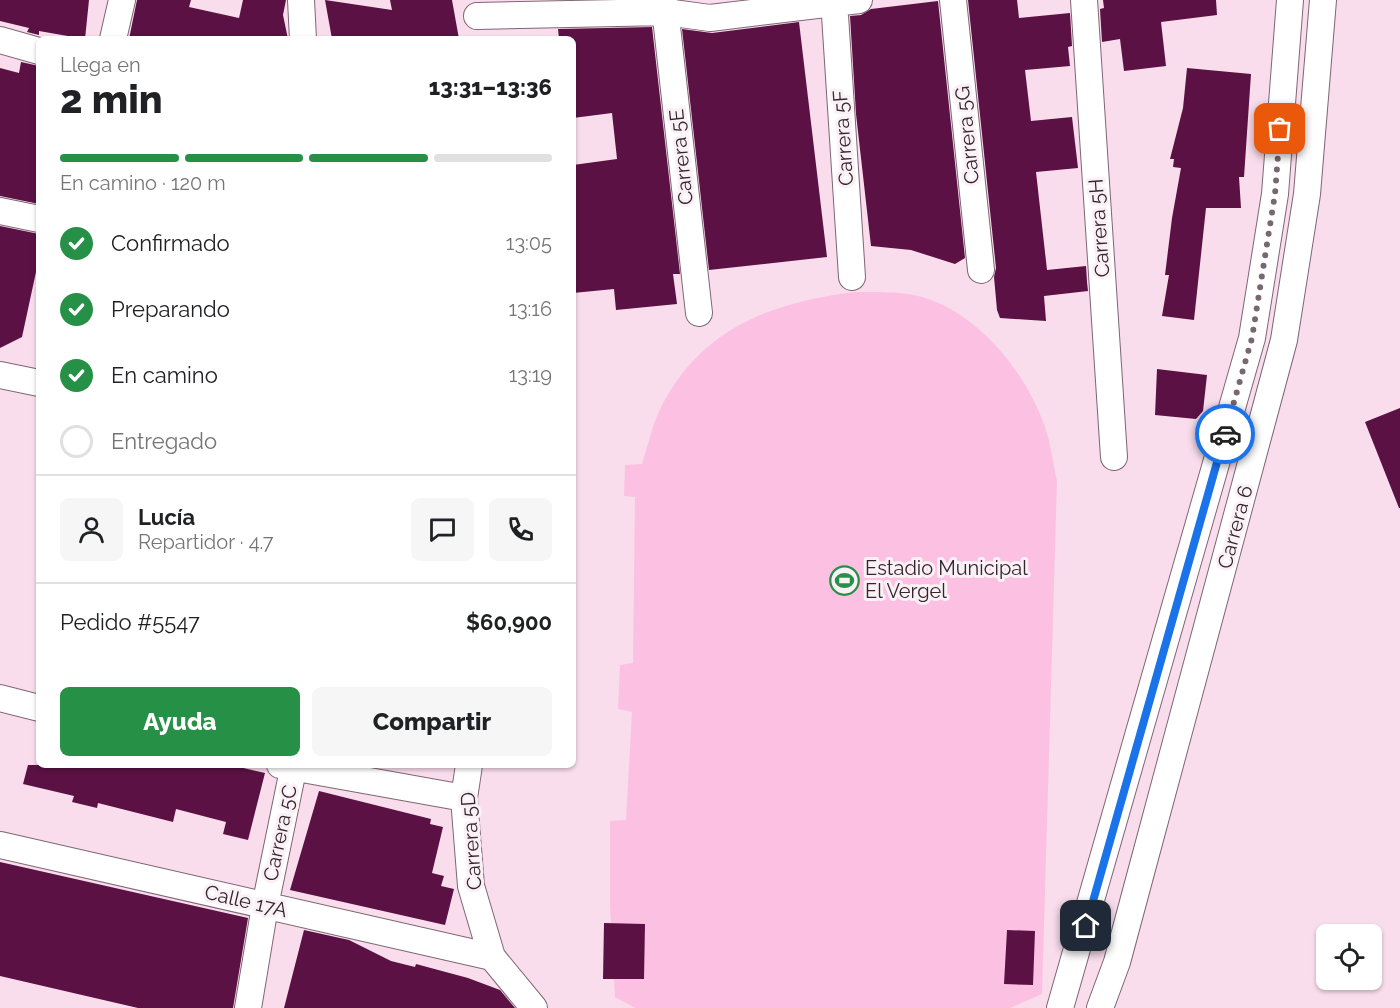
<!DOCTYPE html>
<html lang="es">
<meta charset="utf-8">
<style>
:root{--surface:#fff;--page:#f6f6f6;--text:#202124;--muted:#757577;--line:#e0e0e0;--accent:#279047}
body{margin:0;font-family:Raleway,sans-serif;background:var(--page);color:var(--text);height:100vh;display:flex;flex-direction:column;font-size:22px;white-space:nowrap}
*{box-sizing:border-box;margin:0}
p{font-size:20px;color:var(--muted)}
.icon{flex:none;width:33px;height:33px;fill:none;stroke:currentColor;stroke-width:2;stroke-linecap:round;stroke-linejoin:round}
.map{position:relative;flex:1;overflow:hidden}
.drawer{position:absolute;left:36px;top:36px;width:540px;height:732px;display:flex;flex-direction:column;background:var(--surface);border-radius:9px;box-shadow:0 2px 4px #0004}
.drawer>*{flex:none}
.buttons{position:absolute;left:1316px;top:924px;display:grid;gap:12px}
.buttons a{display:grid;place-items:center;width:66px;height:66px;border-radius:9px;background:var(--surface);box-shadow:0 2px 4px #0004;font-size:30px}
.pin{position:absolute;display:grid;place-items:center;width:51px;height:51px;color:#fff;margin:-26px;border-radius:12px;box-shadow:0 3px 9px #0006}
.courier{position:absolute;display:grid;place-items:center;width:60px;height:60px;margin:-30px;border:4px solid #1a73e8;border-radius:50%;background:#fff;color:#222;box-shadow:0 2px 8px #0007}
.summary em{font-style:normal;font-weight:800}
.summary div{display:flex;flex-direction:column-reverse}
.summary{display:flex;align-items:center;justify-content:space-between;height:102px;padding:0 24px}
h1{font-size:39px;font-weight:800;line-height:45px}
.bar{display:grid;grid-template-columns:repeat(4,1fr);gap:9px 6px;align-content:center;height:72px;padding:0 24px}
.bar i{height:8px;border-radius:4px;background:var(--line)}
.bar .current{background:var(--accent)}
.bar p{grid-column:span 4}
.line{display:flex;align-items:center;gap:15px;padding:0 24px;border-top:2px solid var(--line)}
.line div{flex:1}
.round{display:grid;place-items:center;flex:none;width:63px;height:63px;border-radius:9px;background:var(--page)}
ol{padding:0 24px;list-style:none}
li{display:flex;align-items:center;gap:18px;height:66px}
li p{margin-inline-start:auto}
li .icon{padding:6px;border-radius:50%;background:var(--accent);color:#fff;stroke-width:4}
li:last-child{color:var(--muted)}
li i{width:33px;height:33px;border:3px solid var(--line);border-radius:50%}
.action{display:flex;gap:12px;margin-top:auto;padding:12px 24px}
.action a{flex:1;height:69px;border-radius:9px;background:var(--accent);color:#fff;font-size:24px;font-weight:800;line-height:69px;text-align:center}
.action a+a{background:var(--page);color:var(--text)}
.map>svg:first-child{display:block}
.green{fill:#fcc1e2}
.building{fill:#5b1144}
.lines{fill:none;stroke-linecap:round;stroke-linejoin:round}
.street-casing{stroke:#7f6674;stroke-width:28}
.street{stroke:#fff;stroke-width:26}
.done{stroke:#786770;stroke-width:6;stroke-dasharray:0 10.8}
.route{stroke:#1a73e8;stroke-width:8}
.labels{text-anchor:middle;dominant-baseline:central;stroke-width:6;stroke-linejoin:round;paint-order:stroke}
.street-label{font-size:20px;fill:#32272d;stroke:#fbf0f6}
.poi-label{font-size:20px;fill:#32272d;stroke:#fbf0f6;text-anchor:start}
</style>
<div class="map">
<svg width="1400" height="1008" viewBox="0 0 1400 1008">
<rect width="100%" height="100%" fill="#f9ddec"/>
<path class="green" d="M854,292C876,292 900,291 922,297C980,314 1026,373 1045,427C1051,444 1053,464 1057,481L1042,994L1010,1008H635L615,997L610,906V821L626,820L632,712L618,709L620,665L633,663L635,497L624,496L625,465L642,464C648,446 652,425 661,407C702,328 770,303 854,292Z"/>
<path class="building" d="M0,0H89L85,39L39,31V35L27,32L29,28L0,21Z
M137,0H191L189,7L239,18L243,0H286L283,15L288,39H129Z
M325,0L392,10L390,0H452L459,39H332Z
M968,0H1017L1019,18L1070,13L1072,46L1068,47L1070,66L1025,70L1031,121L1072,117L1078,168L1036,172L1047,270L1086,266L1087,282L1088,291L1044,296L1046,321L1000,318L997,310L994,277L996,268Z
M1103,0H1216L1217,15L1161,22L1166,66L1124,71L1120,39L1102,42L1100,9L1104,8Z
M938,1L965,258L955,264L911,250L871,246L856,114L850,16L861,15L871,9Z
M799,22L827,257L709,270L682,29L712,33Z
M652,27L680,274H673L677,304L616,310L614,289L573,293V165L617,159L612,113L573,118V39H559L558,29Z
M21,62L39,66V204L0,196V68L19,73Z
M1187,68L1251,74L1244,177H1239L1241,208H1206L1194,320L1162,316L1169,275H1165L1172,218L1181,168L1173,167L1174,159H1170L1183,108Z
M0,226L39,234V258L22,337L0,348Z
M1157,369L1207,375L1203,411L1196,419L1155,415Z
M1400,408V508H1399L1365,422Z
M28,765H231L265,773L248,840L223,834L226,822L176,809L173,822L98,803L97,808L72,802L74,796L23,784Z
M319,791L431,819L430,824L443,827L432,873L444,876L441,886L454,889L445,925L290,890Z
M0,862L248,918L233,1008H138L0,976Z
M604,923L645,924L644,979H603Z
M304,930L349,940L391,961L415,967L416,964L468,978L500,990L515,1008H284Z
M1007,930L1035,931L1033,985L1004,984Z"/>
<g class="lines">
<defs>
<path id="street" d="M301,0L303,39
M664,0L699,313
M834,0L852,277
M953,0L981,270
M1084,0L1114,457
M477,16L666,12L710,18L859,0
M113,39L122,0
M0,40L39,51
M0,211L39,219
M0,375L39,383
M0,698L39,708
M280,765L464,798
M469,765L464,798L471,886L492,957L534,1008
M0,845L492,957
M248,1008L265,906L294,765
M1060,1008L1252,338L1275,194L1290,0
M1100,1008L1117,962L1284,340L1307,194L1323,0"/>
</defs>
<use href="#street" class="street-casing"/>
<use href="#street" class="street"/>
</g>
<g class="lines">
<path class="done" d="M1225,434L1252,338L1275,194L1280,129"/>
<path class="route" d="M1086,926L1225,434"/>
</g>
<defs>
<symbol id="stadium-ring" viewBox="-11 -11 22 22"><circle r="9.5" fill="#fbf0f6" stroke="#279047" stroke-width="1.5"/><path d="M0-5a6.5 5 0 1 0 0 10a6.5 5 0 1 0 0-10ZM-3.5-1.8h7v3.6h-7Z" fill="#279047"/></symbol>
</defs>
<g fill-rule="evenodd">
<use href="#stadium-ring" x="828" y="564" width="33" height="33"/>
</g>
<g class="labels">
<g class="street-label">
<text transform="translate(967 135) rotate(-96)">Carrera 5G</text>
<text transform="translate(843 138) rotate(-94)">Carrera 5F</text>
<text transform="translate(681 157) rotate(-96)">Carrera 5E</text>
<text transform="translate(1099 228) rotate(-94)">Carrera 5H</text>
<text transform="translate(1235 527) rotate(-75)">Carrera 6</text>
<text transform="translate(280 833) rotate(-78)">Carrera 5C</text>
<text transform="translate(471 841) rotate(-94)">Carrera 5D</text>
<text transform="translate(246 901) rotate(13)">Calle 17A</text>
</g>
<g class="poi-label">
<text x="865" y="568">Estadio Municipal<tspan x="865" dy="23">El Vergel</tspan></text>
</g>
</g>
</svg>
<div class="buttons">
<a><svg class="icon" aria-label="locate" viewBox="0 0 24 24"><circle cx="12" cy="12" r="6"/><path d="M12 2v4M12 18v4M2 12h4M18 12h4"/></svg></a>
</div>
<div class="pin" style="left:1280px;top:129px;background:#ea580c"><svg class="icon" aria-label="bag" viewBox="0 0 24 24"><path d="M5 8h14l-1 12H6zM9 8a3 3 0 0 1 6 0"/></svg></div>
<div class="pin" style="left:1086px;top:926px;background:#1f2937"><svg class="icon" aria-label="home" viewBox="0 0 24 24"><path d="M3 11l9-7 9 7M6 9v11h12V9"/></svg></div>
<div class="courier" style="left:1225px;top:434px"><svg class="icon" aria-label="car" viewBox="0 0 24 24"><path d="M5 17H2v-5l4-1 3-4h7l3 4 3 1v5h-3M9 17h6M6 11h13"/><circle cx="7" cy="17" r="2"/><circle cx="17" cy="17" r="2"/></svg></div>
<section class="drawer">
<div class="summary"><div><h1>2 min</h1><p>Llega en</p></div><em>13:31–13:36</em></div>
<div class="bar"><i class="current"></i><i class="current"></i><i class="current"></i><i></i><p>En camino · 120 m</p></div>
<ol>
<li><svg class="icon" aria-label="check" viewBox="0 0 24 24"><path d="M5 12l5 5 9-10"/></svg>Confirmado<p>13:05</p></li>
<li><svg class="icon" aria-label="check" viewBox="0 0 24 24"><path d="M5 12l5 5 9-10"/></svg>Preparando<p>13:16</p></li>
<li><svg class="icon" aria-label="check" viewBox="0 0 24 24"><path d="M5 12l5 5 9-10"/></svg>En camino<p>13:19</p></li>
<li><i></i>Entregado</li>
</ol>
<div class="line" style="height:108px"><a class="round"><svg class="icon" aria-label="person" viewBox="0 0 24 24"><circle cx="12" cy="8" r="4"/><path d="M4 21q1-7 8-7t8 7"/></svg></a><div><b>Lucía</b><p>Repartidor · 4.7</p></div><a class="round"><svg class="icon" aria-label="chat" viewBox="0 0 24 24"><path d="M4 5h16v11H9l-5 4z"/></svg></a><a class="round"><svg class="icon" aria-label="phone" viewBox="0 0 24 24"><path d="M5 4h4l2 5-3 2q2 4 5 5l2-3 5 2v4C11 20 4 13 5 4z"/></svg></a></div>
<div class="line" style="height:78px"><div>Pedido #5547</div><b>$60,900</b></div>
<div class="action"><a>Ayuda</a><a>Compartir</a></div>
</section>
</div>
